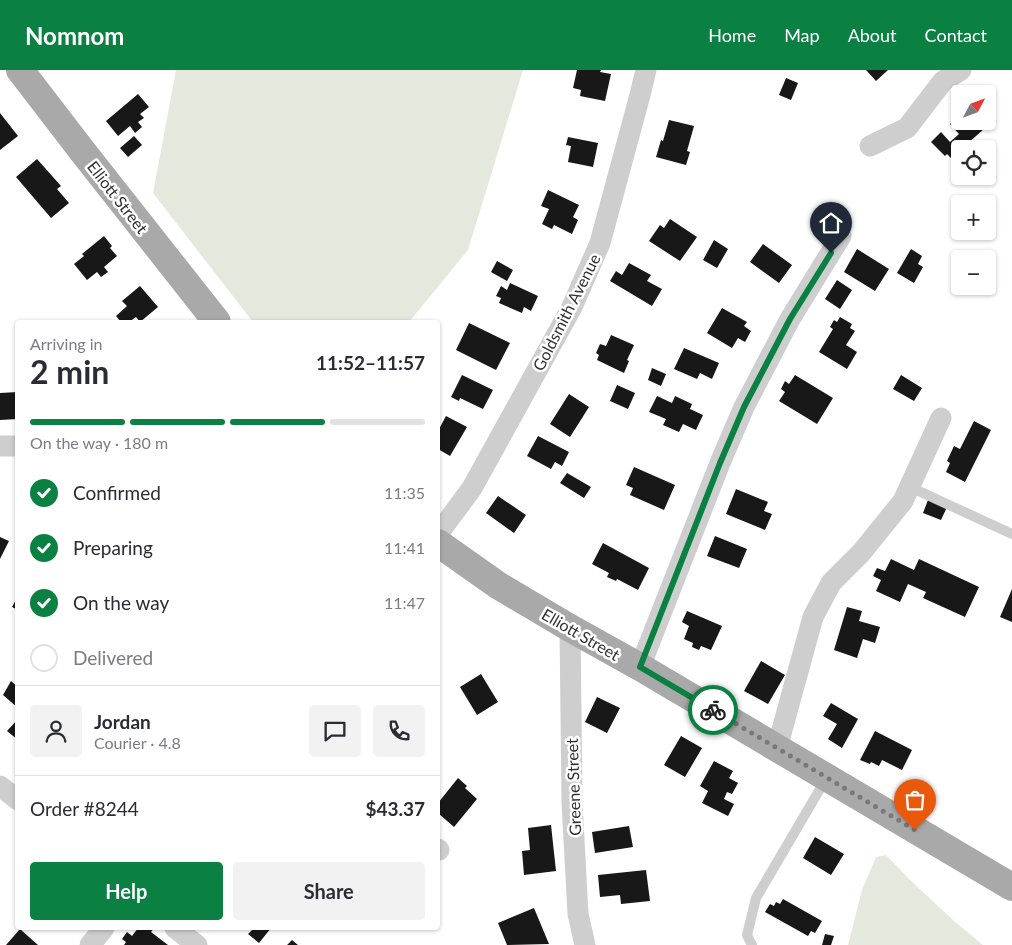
<!DOCTYPE html>
<meta charset="utf-8">
<style>
:root{--surface:#fff;--page:#f2f2f3;--text:#2b2b33;--muted:#7c7c81;--line:#e1e1e2;--accent:#0b8043}
body{margin:0;font-family:Lato,sans-serif;background:var(--page);color:var(--text);height:100vh;display:flex;flex-direction:column;font-size:19px;white-space:nowrap}
*{box-sizing:border-box;margin:0}
p{font-size:16px;color:var(--muted)}
.icon{flex:none;width:28px;height:28px;fill:none;stroke:currentColor;stroke-width:2;stroke-linecap:round;stroke-linejoin:round}
.map{position:relative;flex:1;overflow:hidden}
.side{position:absolute;left:15px;top:250px;width:425px;height:610px;display:flex;flex-direction:column;background:var(--surface);border-radius:5px;box-shadow:0 1px 4px #0004}
.side>*{flex:none}
.needle{width:32px;rotate:49deg}
.buttons{position:absolute;left:951px;top:15px;display:grid;gap:10px}
.buttons a{display:grid;place-items:center;width:45px;height:45px;border-radius:5px;background:var(--surface);box-shadow:0 1px 4px #0004;font-size:25px}
.pin{position:absolute;display:grid;place-items:center;width:42px;height:42px;color:#fff;margin:-51px -21px;border-radius:50% 50% 50% 0;rotate:-45deg;box-shadow:0 0 5px #0007}
.pin .icon{rotate:45deg}
.courier{position:absolute;display:grid;place-items:center;width:50px;height:50px;margin:-25px;border:4px solid #0b8043;border-radius:50%;background:#fff;color:#222;box-shadow:0 1px 6px #0007}
.head em{font-style:normal;font-weight:700}
.head div{display:flex;flex-direction:column-reverse}
.head{display:flex;align-items:center;justify-content:space-between;height:85px;padding:0 15px}
h1{font-size:32px;font-weight:700;line-height:38px}
.bar{display:grid;grid-template-columns:repeat(4,1fr);gap:8px 5px;align-content:center;height:60px;padding:0 15px}
.bar i{height:6px;border-radius:4px;background:var(--line)}
.bar .current{background:var(--accent)}
.bar p{grid-column:span 4}
.line{display:flex;align-items:center;gap:12px;padding:0 15px;border-top:1px solid var(--line)}
.line div{flex:1}
.round{display:grid;place-items:center;flex:none;width:52px;height:52px;border-radius:5px;background:var(--page)}
ol{padding:0 15px;list-style:none}
li{display:flex;align-items:center;gap:15px;height:55px}
li p{margin-inline-start:auto}
li .icon{padding:5px;border-radius:50%;background:var(--accent);color:#fff;stroke-width:4}
li:last-child{color:var(--muted)}
li i{width:28px;height:28px;border:2px solid var(--line);border-radius:50%}
.primary-button{display:flex;gap:10px;margin-top:auto;padding:10px 15px}
.primary-button a{flex:1;height:58px;border-radius:5px;background:var(--accent);color:#fff;font-size:20px;font-weight:700;line-height:58px;text-align:center}
.primary-button a+a{background:var(--page);color:var(--text)}
header{display:flex;align-items:center;gap:30px;box-sizing:border-box;height:70px;padding:0 25px;background:var(--accent);color:#fff}
header strong{font-size:24px}
nav{display:flex;gap:28px;margin-inline-start:auto;font-size:18px}
.map>svg:first-child{display:block}
.green{fill:#e4e9dd}
.building{fill:#181818}
.lines{fill:none;stroke-linecap:round;stroke-linejoin:round}
.lane{stroke:#cecece;stroke-width:10}
.street{stroke:#cecece;stroke-width:21}
.primary{stroke:#a9a9a9;stroke-width:28}
.done{stroke:#797979;stroke-width:5;stroke-dasharray:0 9}
.route{stroke:#0b8043;stroke-width:6}
.labels{text-anchor:middle;dominant-baseline:central;stroke-width:5;stroke-linejoin:round;paint-order:stroke}
.street-label{font-size:16px;fill:#313131;stroke:#fff}
</style>
<header>
<strong>Nomnom</strong>
<nav><a>Home</a><a>Map</a><a>About</a><a>Contact</a></nav>
</header>
<div class="map">
<svg width="1012" height="875" viewBox="0 0 1012 875">
<rect width="100%" height="100%" fill="#fff"/>
<path class="green" d="M176,0H523L468,180L409,252H253L153,123Z
M886,785L909,809L954,851L983,875H848L862,820L876,787Z"/>
<path class="building" d="M577,0H601L600,2L611,4L605,31L580,26L581,20L573,18Z
M866,0H888L876,11Z
M786,8L798,13L791,30L779,25Z
M138,24L149,37L140,44L144,48L138,52L142,57L135,63L130,56L118,66L106,51Z
M0,43L18,66L0,80Z
M960,45V51H988V46L993,51L967,74L971,79H960V91L957,94L947,84L945,86L931,72L941,62L950,72L959,64L950,54Z
M669,50L694,56L687,81L690,82L686,95L656,87L661,70L663,71Z
M134,66L142,75L128,87L120,78Z
M568,67L598,73L593,97L568,92L571,76L566,75Z
M37,89L61,116L57,119L69,133L51,148L16,107Z
M548,120L579,135L573,147L578,150L572,164L554,155L552,159L542,154L549,139L541,136Z
M670,149L697,167L680,191L649,171L660,155L664,158Z
M104,166L112,176L110,178L117,186L104,197L108,202L101,207L97,202L87,210L74,194L84,186L82,184Z
M714,170L728,179L717,198L703,190Z
M763,174L792,195L779,213L750,192Z
M857,179L889,199L875,221L844,202Z
M911,179L922,186L918,194L923,197L914,213L897,203Z
M497,191L513,200L507,211L491,202Z
M629,193L651,205L647,211L662,219L652,236L610,211L616,201L622,205Z
M837,210L852,220L840,239L825,229Z
M510,213L538,226L531,241L524,237L522,243L499,233L501,228L496,226L501,216L507,220Z
M140,216L158,237L140,252L136,247L129,252H121L116,246L127,236L122,231Z
M722,238L747,252L744,256L751,261L745,272L738,268L732,278L707,263Z
M840,247L852,254L850,258L855,261L846,275L857,282L847,299L819,282L833,259L830,257L834,250L837,252Z
M469,253L510,273L496,300L456,280Z
M611,265L634,275L627,290L629,291L624,303L597,290L599,285L596,283L600,274L606,276Z
M684,278L719,293L712,309L700,303L697,309L674,299Z
M652,298L666,304L661,316L648,310Z
M462,305L493,320L483,339L460,328L459,331L451,327Z
M795,305L833,328L817,354L779,331L785,322L781,319L785,311L789,314Z
M901,305L922,318L914,331L893,319Z
M617,315L635,323L628,339L610,331Z
M18,322V349L0,350V323Z
M569,324L589,337L570,367L550,354Z
M657,326L672,333L675,326L692,334L690,339L703,345L696,360L683,354L679,362L663,355L666,349L649,342Z
M446,346L467,357L450,386L438,379V361Z
M974,351L991,360L965,412L946,402L950,393L947,391L954,376L960,379Z
M538,366L569,382L562,396L555,392L551,399L527,386Z
M634,397L675,415L664,440L630,425L633,418L626,415Z
M567,403L591,417L584,428L560,413Z
M736,419L768,432L764,441L772,444L765,460L726,444Z
M498,426L526,445L514,463L486,443Z
M928,430L947,437L941,450L923,443Z
M715,466L747,479L739,498L707,486Z
M0,467L9,471L0,489Z
M603,473L649,498L638,520L617,509L616,511L607,507L609,503L592,494Z
M891,489L914,500L919,489L979,517L965,547L923,528L926,522L908,514L900,532L876,521L881,510L873,506L877,498L885,501Z
M1012,519V552L1000,547Z
M18,526V540L12,537Z
M847,537L862,541L859,551L880,557L875,573L863,569L857,588L834,580Z
M687,541L722,556L711,580L701,576L699,580L692,577L693,573L684,569L689,556L682,552Z
M761,591L785,605L768,634L744,621Z
M481,604L498,632L477,645L460,617Z
M11,611L18,617V638L3,625Z
M597,627L620,638L607,663L585,652Z
M831,633L858,649L842,678L828,669L837,654L823,646Z
M18,649V670L7,661Z
M875,661L912,680L902,700L882,690L879,696L871,692L870,694L860,690Z
M681,666L702,678L685,707L664,695Z
M714,691L733,701L729,708L738,713L732,724L727,722L724,729L734,734L728,746L702,733L708,721L700,716Z
M458,708L467,716L465,718L477,729L454,757L438,743V733Z
M551,755L556,801L524,805L522,781L530,780L528,758Z
M629,756L633,777L595,783L592,762Z
M815,767L844,784L831,805L803,788Z
M646,800L650,831L621,834L620,825L600,827L598,805Z
M783,829L822,851L815,863L811,861L808,866L765,842L770,834L774,836L776,832L780,834Z
M534,838L549,874L507,875L498,853Z
M138,858H154L151,862L168,875H124L126,872L122,869L127,862L132,866Z
M254,858H271L259,873L248,864Z
M20,859L38,875H6Z
M825,864L834,866L831,875H822Z
M292,870L298,875H287Z"/>
<g class="lines">
<path class="lane" d="M910,417L1012,464
M752,875L747,865L756,828L827,707"/>
<path class="street" d="M870,76L907,58L943,11L961,0
M0,376H18
M438,464L472,418L572,237L600,173L640,25L646,0
M570,558L572,732L578,844L585,875
M640,597L720,393L744,337L790,249L841,166
M777,678L813,547L831,513L861,483L903,431L941,348
M0,716L18,730
M438,779L439,780
M175,858L197,875
M90,875L104,858"/>
<path class="primary" d="M20,0L83,82L217,252
M438,473L499,516L570,558L640,597L1012,817"/>
</g>
<g class="lines">
<path class="done" d="M713,640L915,760"/>
<path class="route" d="M713,640L640,597L720,393L744,337L790,249L831,183"/>
</g>
<g class="labels">
<g class="street-label">
<text transform="translate(118 127) rotate(52)">Elliott Street</text>
<text transform="translate(566 242) rotate(-63)">Goldsmith Avenue</text>
<text transform="translate(581 564) rotate(30)">Elliott Street</text>
<text transform="translate(573 717) rotate(-92)">Greene Street</text>
</g>
</g>
</svg>
<div class="buttons">
<a><svg class="needle" viewBox="-14 -14 28 28"><path d="M0-13l5 13h-10z" fill="#e53935"/><path d="M0 13l5-13h-10z" fill="#7c7c81"/></svg></a>
<a><svg class="icon" aria-label="locate" viewBox="0 0 24 24"><circle cx="12" cy="12" r="6"/><path d="M12 2v4M12 18v4M2 12h4M18 12h4"/></svg></a>
<a>+</a>
<a>−</a>
</div>
<div class="pin" style="left:915px;top:760px;background:#ea580c"><svg class="icon" aria-label="bag" viewBox="0 0 24 24"><path d="M5 8h14l-1 12H6zM9 8a3 3 0 0 1 6 0"/></svg></div>
<div class="pin" style="left:831px;top:183px;background:#1f2937"><svg class="icon" aria-label="home" viewBox="0 0 24 24"><path d="M3 11l9-7 9 7M6 9v11h12V9"/></svg></div>
<div class="courier" style="left:713px;top:640px"><svg class="icon" aria-label="bike" viewBox="0 0 24 24"><circle cx="6" cy="16" r="4"/><circle cx="18" cy="16" r="4"/><path d="M6 16l4-8h5l3 8M10 8l3 8H6M13 5h3"/></svg></div>
<section class="side">
<div class="head"><div><h1>2 min</h1><p>Arriving in</p></div><em>11:52–11:57</em></div>
<div class="bar"><i class="current"></i><i class="current"></i><i class="current"></i><i></i><p>On the way · 180 m</p></div>
<ol>
<li><svg class="icon" aria-label="check" viewBox="0 0 24 24"><path d="M5 12l5 5 9-10"/></svg>Confirmed<p>11:35</p></li>
<li><svg class="icon" aria-label="check" viewBox="0 0 24 24"><path d="M5 12l5 5 9-10"/></svg>Preparing<p>11:41</p></li>
<li><svg class="icon" aria-label="check" viewBox="0 0 24 24"><path d="M5 12l5 5 9-10"/></svg>On the way<p>11:47</p></li>
<li><i></i>Delivered</li>
</ol>
<div class="line" style="height:90px"><a class="round"><svg class="icon" aria-label="person" viewBox="0 0 24 24"><circle cx="12" cy="8" r="4"/><path d="M4 21q1-7 8-7t8 7"/></svg></a><div><b>Jordan</b><p>Courier · 4.8</p></div><a class="round"><svg class="icon" aria-label="chat" viewBox="0 0 24 24"><path d="M4 5h16v11H9l-5 4z"/></svg></a><a class="round"><svg class="icon" aria-label="phone" viewBox="0 0 24 24"><path d="M5 4h4l2 5-3 2q2 4 5 5l2-3 5 2v4C11 20 4 13 5 4z"/></svg></a></div>
<div class="line" style="height:65px"><div>Order #8244</div><b>$43.37</b></div>
<div class="primary-button"><a>Help</a><a>Share</a></div>
</section>
</div>
